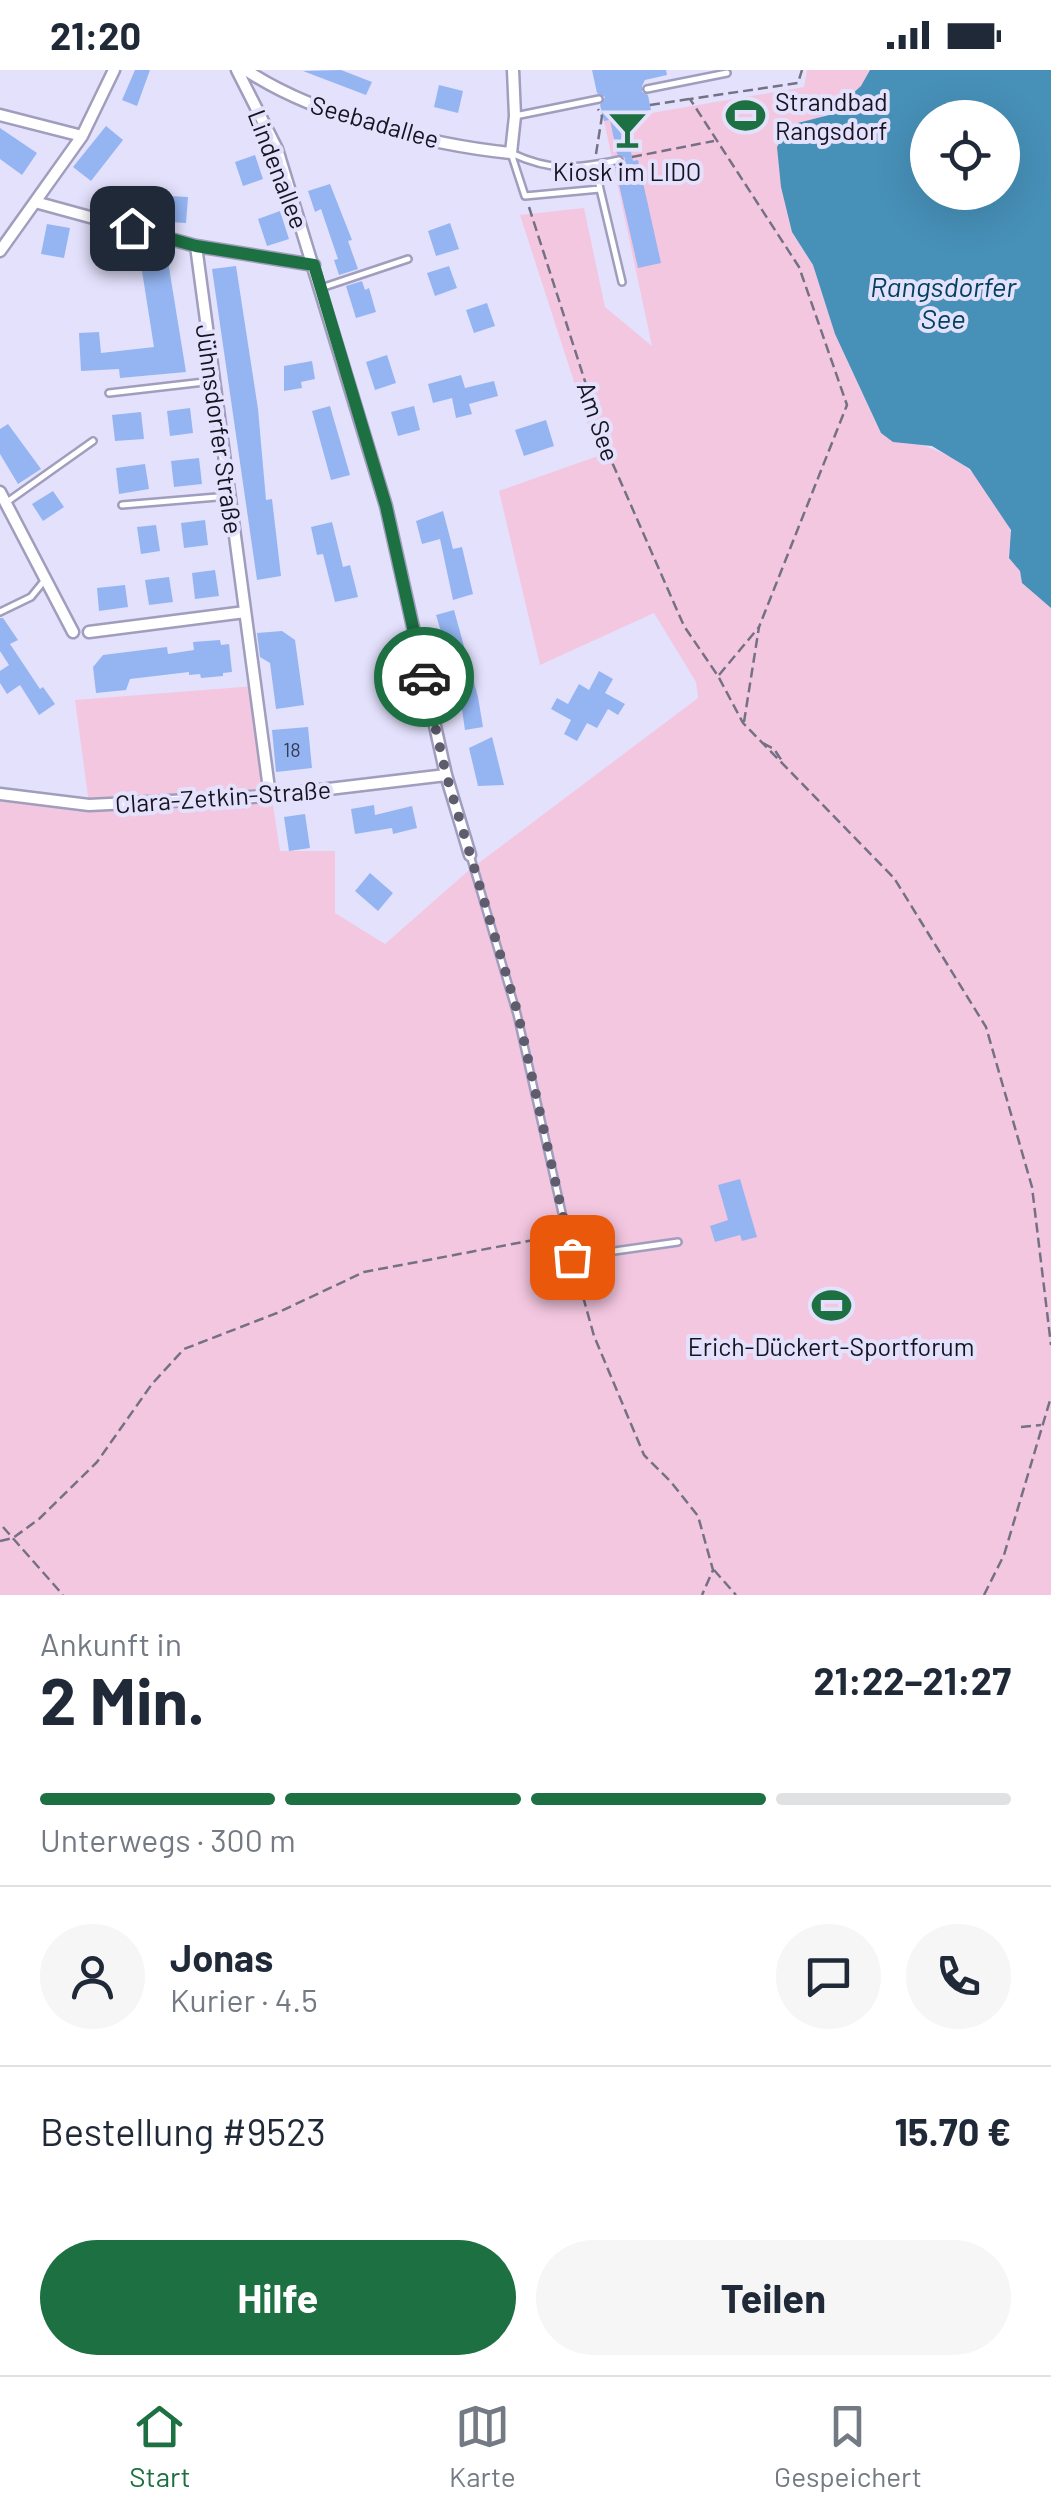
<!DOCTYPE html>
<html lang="de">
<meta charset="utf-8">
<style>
:root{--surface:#fff;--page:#f6f6f7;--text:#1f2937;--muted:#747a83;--line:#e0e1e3;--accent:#1c7041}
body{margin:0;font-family:Barlow,sans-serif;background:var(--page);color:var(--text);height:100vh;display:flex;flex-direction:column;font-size:38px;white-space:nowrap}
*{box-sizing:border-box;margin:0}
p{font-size:32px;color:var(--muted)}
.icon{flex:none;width:55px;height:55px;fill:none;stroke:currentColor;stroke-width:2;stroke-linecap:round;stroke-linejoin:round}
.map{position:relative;height:1525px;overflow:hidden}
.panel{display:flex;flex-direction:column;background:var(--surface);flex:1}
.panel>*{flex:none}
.fabs{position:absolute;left:910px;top:30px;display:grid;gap:20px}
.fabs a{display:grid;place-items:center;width:110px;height:110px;border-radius:50%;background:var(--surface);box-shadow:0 10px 40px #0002;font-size:50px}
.pin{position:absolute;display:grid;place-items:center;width:85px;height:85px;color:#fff;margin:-42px;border-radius:20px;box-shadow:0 5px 15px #0006}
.courier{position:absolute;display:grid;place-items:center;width:100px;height:100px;margin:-50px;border:8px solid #1c7041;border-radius:50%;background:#fff;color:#222;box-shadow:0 2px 12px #0007}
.overview em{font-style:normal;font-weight:700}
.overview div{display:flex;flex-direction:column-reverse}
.overview{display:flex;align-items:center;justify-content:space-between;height:170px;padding:0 40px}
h1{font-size:65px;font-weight:700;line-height:75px}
.bar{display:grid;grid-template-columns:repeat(4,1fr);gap:15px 10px;align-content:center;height:120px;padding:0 40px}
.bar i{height:12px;border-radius:8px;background:var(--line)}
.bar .current{background:var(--accent)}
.bar p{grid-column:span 4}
.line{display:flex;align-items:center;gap:25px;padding:0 40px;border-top:2px solid var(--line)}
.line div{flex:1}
.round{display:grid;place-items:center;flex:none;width:105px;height:105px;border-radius:52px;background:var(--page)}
.action{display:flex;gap:20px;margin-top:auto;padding:20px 40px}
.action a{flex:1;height:115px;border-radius:60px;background:var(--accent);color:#fff;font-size:40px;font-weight:700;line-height:115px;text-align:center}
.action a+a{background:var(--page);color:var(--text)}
.status{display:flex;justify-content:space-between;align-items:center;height:70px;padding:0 50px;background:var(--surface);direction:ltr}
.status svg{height:28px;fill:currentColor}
.menu{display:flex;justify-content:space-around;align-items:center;height:140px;border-top:2px solid var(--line);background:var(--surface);font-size:28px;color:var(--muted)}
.menu a{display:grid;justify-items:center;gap:5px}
.menu .current{color:var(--accent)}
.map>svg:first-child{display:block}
.green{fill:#f4c7e0}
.water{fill:#4790b8;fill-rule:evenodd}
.building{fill:#94b5f2}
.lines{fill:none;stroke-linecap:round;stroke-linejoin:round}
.lane-casing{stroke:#a09dbd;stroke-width:10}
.street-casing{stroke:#a09dbd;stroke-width:15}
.path{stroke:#747185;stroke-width:2.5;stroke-dasharray:10 5;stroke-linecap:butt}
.lane{stroke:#fff;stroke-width:5}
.street{stroke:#fff;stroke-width:10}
.done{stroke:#5e5c6d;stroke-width:10;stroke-dasharray:0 18}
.route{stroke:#1c7041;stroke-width:12}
.labels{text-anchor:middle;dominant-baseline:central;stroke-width:8;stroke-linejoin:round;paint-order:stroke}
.number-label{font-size:20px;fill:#363c54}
.poi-label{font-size:25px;fill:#161420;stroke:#e4e1fd}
.street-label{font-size:25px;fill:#161420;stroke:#e4e1fd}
.water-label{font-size:28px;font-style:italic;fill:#02425e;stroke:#e4e1fd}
</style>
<div class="status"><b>21:20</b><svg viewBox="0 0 49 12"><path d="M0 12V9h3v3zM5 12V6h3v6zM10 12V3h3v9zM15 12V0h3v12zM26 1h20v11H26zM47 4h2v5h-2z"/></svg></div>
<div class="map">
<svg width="1051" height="1525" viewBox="0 0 1051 1525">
<rect width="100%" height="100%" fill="#e4e1fd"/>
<path class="green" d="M807,0H870C865,22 834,44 813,50L792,162L813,195L835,264L881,363C943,379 983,393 1009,457C1014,469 1007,476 1009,488L1020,501L1022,513L1051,538V1525H0V724L89,734L75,630L255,616L280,781H335V843L385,874L468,801L698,628L696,612L654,543L540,595L499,421L598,386L520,145L584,138L605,237L652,276L604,51L804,17Z"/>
<path class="water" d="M870,0H1051V538L1022,513L1020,501L1009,488L1011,460L970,399L932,376L893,372L881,363L835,264L813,195L792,162L781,117L777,77L790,55L829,45L861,16ZM928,48H1002V122H928Z"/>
<path class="building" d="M135,0H150L137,36L122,30Z
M341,0L372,12L366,25L303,1Z
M592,0H666L667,5L645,10L642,16V22L648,25L651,40L623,47L633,91L638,90L661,193L638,198L615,97L624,94L625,88L617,84L610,50L604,51L600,35L605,27L597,23Z
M439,15L463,21L458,43L434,37Z
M106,56L123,70L91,111L73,97Z
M0,58L37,83L22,105L0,89Z
M255,85L263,109L243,116L235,92Z
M330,114L352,170L348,171L358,199L339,205L334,190L338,189L321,139L315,142L308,121Z
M138,116L170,122L169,126L188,127L186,153L168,152V147L152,146V140L136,139Z
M280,141L289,169L267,176L258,149Z
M450,153L459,179L436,186L428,161Z
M47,154L70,158L64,188L41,184Z
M166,179L186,302L120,308L119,299L81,301L79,263L99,262L101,283L154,277L139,182Z
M236,196L258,339L266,430L272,429L281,506L257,510L212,199Z
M449,196L457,218L435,226L427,203Z
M362,211L365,220L369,218L376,242L356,248L346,216Z
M487,233L495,256L474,263L466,240Z
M387,285L396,313L375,320L366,292Z
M312,291L315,309L301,312L302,318L284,321V296Z
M461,305L465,318L494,311L498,326L469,334L472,344L456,348L452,328L433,333L428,314Z
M330,336L350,405L331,410L312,341Z
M414,336L420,360L398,366L391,342Z
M190,338L193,363L170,366L167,341Z
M141,342L144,369L115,371L112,345Z
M546,350L554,376L524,386L515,360Z
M8,354L41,399L18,414L0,384V359Z
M199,388L202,414L174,417L171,391Z
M145,394L149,419L119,424L116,398Z
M53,421L64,437L43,451L32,434Z
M443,441L453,479L462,477L473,524L453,530L440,469L422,474L416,451Z
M205,450L208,475L184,478L181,453Z
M332,452L343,497L350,495L358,527L335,532L323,484L317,485L311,457Z
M156,455L160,481L141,484L137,457Z
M215,500L219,526L195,529L192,503Z
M169,507L173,532L149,535L145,510Z
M125,515L128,537L99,541L97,518Z
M454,540L478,627L483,657L465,660L459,619L456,620L450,602L453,601L436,545Z
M0,548H3L18,570L10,574L40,619L43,617L55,634L39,645L20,615L7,624L0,613V601L9,595L0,581Z
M282,561L295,570L304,635L276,639L270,593L260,587L257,563Z
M220,570L221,575L229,574L232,602L223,603V606L201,608L200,604L189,605V602L130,609L126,620L96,623L93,597L103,585L167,577L168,584L194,580L193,572Z
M599,601L613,609L605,623L625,634L618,645L608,639L597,658L587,653L577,671L564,664L571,650L551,639L557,628L568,634L579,614L589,620Z
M308,657L312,698L276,702L272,660Z
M492,667L504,715L478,716L469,678Z
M374,735L375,745L412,736L417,758L393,764L392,758L355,764L351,739Z
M305,744L310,778L289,781L284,747Z
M370,803L393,823L378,841L355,821Z
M740,1109L757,1167L742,1171L740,1165L715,1172L710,1156L728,1150L718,1115Z"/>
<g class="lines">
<defs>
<path id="lane" d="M647,19L727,3
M515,46L599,29
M511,83L525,126L600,119L622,212
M511,83C552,102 575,99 619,90
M595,95L600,119
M321,218L408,189
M109,323L213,311
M7,432L93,371
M122,435L229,426
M0,542L31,527L44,511
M470,785L517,944L572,1187L678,1172"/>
<path id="street" d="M237,0L277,79L386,436L446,705L470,785
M246,0C313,45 430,75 511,83L515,46L513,0
M0,45L82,66
M35,132L196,176L314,195
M196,176L270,726
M0,181L82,66L114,0
M0,422L73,562
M89,562L245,542
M0,724L89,735L270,726L446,705"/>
</defs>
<use href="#lane" class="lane-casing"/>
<use href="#street" class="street-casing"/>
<path class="path" d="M650,35L689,29
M596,84L602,46L598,39
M632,87L714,71
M529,137L608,383L684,556L718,606L743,653L894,808L986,957L1032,1117L1051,1275
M719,605L759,557
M744,652L759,557L847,335L799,197L690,29L798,13L802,0
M763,673L774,679L782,691
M575,1198L594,1266L644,1385L671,1412L698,1446L713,1500L702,1525
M1021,1357L1041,1355
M3,1457L63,1525
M0,1471L13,1468L39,1449L97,1392L152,1314L184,1279L277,1243L364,1202L555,1166
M714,1500L736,1525
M984,1525L1004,1485L1051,1327"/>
<use href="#lane" class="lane"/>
<use href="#street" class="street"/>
</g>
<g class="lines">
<path class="done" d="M424,607L446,704L518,944L572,1187"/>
<path class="route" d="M132,158L196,176L314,195L386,436L424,607"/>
</g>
<defs>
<symbol id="stadium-bare" viewBox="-9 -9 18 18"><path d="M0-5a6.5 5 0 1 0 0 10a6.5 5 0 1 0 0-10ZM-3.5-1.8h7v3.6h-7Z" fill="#1c7041" stroke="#e4e1fd" stroke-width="2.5" paint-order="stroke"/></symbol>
<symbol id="bar-bare" viewBox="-9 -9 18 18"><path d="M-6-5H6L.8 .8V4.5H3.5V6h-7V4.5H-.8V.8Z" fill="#1c7041" stroke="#e4e1fd" stroke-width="2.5" paint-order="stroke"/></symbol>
</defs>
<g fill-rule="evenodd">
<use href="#stadium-bare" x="718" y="18" width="55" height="55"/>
<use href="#bar-bare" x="600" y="32" width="55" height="55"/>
<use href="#stadium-bare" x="804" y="1208" width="55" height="55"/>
</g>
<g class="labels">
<g class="number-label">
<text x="292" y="679">18</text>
</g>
<g class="poi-label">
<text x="775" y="31" text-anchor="start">Strandbad<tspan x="775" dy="29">Rangsdorf</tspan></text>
<text x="627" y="101">Kiosk im LIDO</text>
<text x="831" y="1276">Erich-Dückert-Sportforum</text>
</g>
<g class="street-label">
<text transform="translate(375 51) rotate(16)">Seebadallee</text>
<text transform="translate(279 99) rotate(69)">Lindenallee</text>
<text transform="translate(599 351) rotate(71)">Am See</text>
<text transform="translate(220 359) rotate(82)">Jühnsdorfer Straße</text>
<text transform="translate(223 726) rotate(-4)">Clara-Zetkin-Straße</text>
</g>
<g class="water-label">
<text x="943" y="216">Rangsdorfer<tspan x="943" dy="32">See</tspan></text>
</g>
</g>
</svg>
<div class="fabs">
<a><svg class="icon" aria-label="locate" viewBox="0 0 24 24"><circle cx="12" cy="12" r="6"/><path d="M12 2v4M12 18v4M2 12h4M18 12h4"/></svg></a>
</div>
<div class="pin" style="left:572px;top:1187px;background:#ea580c"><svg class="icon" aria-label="bag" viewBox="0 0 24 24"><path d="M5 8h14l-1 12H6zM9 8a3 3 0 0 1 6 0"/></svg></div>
<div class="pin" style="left:132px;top:158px;background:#1f2937"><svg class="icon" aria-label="home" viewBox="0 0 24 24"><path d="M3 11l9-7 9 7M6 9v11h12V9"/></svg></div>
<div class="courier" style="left:424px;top:607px"><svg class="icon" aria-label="car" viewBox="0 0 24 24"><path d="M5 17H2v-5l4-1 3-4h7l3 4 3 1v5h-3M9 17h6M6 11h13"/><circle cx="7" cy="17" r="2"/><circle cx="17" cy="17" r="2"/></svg></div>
</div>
<section class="panel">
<div class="overview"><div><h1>2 Min.</h1><p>Ankunft in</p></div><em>21:22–21:27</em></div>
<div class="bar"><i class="current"></i><i class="current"></i><i class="current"></i><i></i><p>Unterwegs · 300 m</p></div>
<div class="line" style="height:180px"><a class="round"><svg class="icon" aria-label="person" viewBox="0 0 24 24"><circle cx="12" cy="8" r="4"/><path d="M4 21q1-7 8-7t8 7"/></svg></a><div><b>Jonas</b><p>Kurier · 4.5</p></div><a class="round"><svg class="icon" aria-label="chat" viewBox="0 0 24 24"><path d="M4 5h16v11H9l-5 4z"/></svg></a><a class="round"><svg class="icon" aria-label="phone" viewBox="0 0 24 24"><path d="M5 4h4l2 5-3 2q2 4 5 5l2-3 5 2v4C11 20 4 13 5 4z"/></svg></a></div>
<div class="line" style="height:130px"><div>Bestellung #9523</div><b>15.70 €</b></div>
<div class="action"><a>Hilfe</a><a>Teilen</a></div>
</section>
<nav class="menu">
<a class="current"><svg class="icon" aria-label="home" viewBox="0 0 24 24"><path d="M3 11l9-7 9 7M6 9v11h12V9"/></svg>Start</a>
<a><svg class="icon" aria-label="map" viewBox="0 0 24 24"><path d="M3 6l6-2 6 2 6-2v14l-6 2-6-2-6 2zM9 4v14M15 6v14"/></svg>Karte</a>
<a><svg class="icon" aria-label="saved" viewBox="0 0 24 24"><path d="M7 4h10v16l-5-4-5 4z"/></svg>Gespeichert</a>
</nav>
